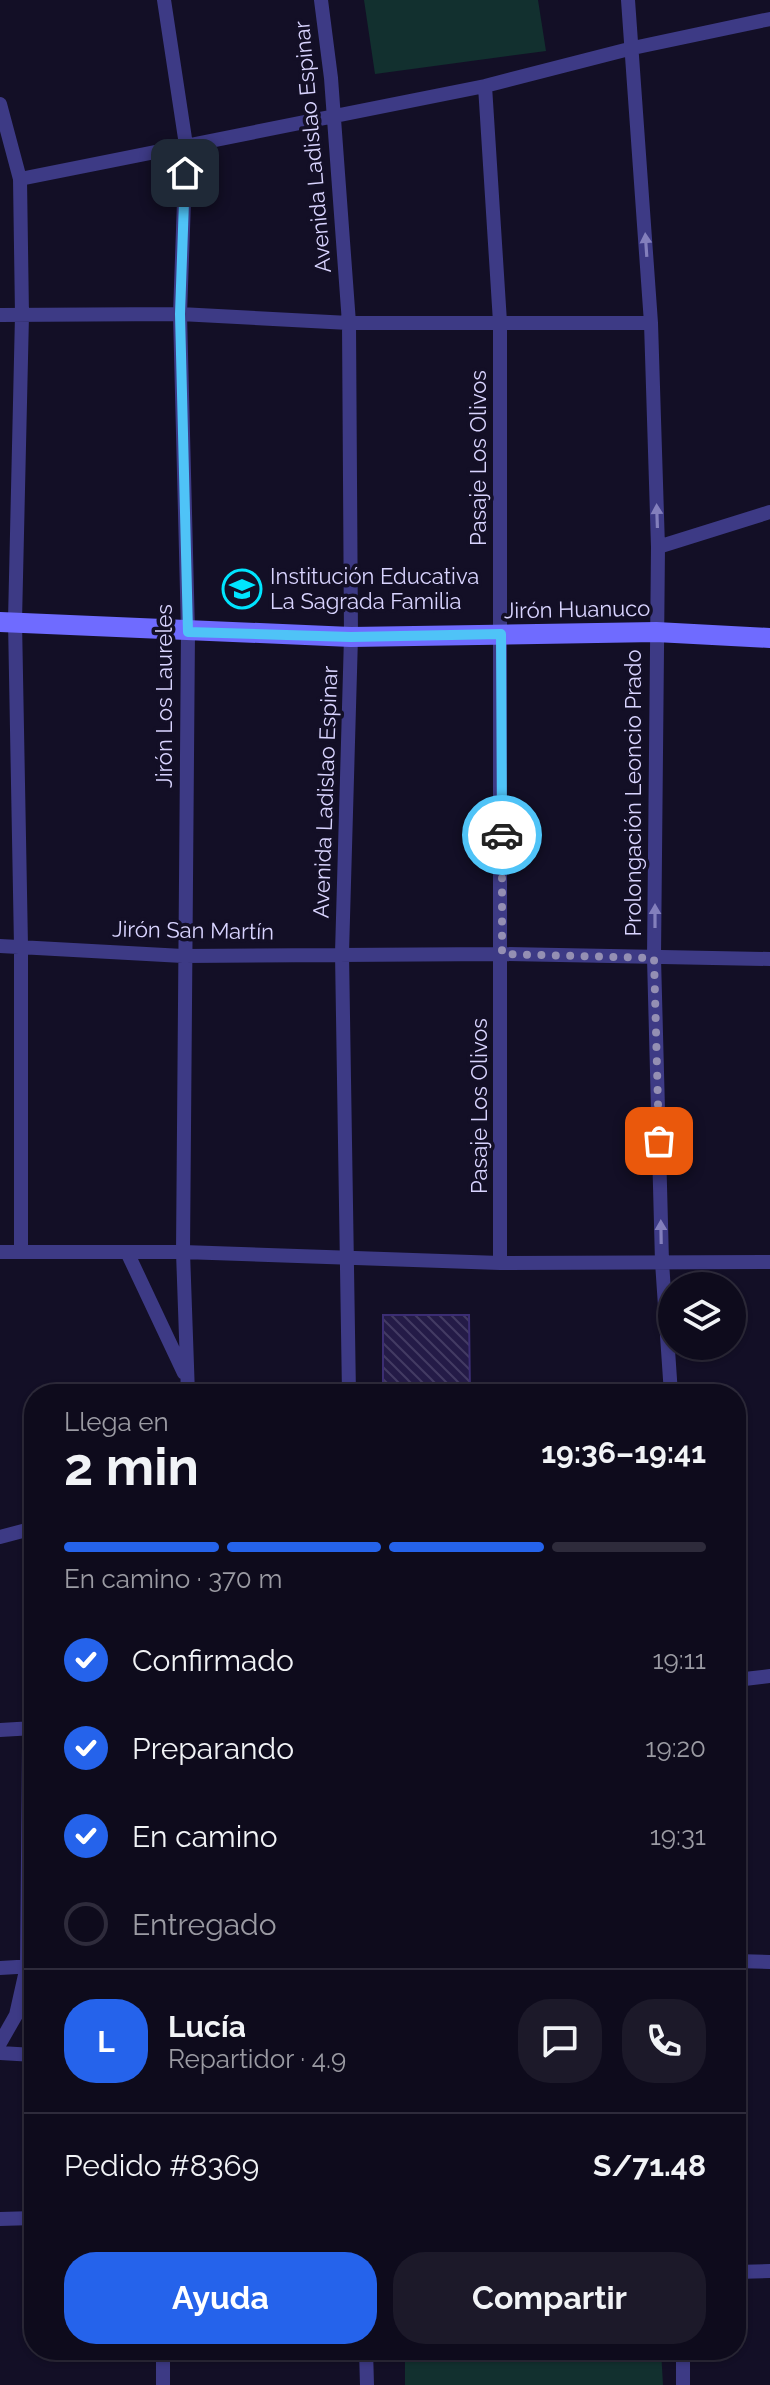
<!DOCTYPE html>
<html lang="es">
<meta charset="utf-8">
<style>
:root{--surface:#0e0b1c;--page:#1c1929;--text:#f1f3f6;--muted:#9b9ba3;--line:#2e2b3b;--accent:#2563eb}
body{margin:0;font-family:Raleway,sans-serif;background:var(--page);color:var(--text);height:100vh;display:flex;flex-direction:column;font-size:30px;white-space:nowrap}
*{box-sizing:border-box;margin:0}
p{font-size:26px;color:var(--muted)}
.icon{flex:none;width:44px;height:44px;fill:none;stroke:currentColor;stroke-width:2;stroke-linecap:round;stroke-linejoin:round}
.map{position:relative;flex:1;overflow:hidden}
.side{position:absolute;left:24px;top:1384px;width:722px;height:976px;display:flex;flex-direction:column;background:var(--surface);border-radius:32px;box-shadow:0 2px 6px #0004,0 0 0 2px var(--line)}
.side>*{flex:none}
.fabs{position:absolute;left:658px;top:1272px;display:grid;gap:16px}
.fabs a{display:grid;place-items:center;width:88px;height:88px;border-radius:50%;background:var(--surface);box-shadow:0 2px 6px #0004,0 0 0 2px var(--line);font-size:40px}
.pin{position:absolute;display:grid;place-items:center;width:68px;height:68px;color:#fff;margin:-34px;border-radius:16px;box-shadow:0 4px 12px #0006}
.courier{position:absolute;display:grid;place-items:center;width:80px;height:80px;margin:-40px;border:6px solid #4fc3f7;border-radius:50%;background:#fff;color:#222;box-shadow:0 2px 10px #0007}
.overview em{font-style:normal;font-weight:700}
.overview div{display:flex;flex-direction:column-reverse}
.overview{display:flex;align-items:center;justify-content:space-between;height:136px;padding:0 40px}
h1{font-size:52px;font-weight:700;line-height:60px}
.bar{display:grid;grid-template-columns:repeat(4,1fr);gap:12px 8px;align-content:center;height:96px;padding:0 40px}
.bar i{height:10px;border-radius:6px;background:var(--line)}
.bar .on{background:var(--accent)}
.bar p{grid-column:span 4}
.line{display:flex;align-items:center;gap:20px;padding:0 40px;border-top:2px solid var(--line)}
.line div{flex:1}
.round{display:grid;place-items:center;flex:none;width:84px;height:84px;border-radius:32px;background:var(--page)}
ol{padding:0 40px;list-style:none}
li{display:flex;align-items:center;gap:24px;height:88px}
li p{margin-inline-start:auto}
li .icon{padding:8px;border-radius:50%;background:var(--accent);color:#fff;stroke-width:4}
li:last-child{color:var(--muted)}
li i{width:44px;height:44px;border:4px solid var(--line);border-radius:50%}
.action{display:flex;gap:16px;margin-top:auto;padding:16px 40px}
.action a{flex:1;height:92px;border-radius:32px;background:var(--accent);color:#fff;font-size:32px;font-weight:700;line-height:92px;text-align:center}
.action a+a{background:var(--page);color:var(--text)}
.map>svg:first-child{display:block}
.green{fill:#12302f}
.building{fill:url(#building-back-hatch);stroke:#3b2d73;stroke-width:2}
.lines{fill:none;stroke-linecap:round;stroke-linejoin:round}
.minor{stroke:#3d3a85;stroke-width:14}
.secondary{stroke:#6f6bff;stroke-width:20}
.oneway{fill:#837fbc}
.done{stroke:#948fb3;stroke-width:8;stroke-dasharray:0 14.4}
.route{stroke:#4fc3f7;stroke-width:10}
.labels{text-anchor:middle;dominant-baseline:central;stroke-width:7;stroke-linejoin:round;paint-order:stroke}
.street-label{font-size:22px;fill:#d9d4ff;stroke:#130f26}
.poi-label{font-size:22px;fill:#d9d4ff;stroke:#130f26;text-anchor:start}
</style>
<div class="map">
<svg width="770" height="2385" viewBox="0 0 770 2385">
<defs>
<pattern id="building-back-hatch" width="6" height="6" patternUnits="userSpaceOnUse" patternTransform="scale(2)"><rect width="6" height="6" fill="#241b47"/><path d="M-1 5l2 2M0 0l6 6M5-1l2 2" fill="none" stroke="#433b63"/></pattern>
</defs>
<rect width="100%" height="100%" fill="#130f26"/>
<path class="green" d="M364,0H538L546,51L375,74Z
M405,2350H661L663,2385H405Z"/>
<path class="building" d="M383,1315H469L470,1394H383Z"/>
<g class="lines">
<path class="minor" d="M164,0L186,145L180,314L188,632L183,1252L188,1394
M321,0L331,78L349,323L351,637L342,953L349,1394
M628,0L651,323L658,547L654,958L662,1262L671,1394
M485,86L500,322V1263
M0,104L20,179L22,315L15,621L21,946V1252
M20,179L485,86L633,48L770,19
M0,315L180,314L349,323H651
M658,547L770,512
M0,946L183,956L502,954L770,959
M0,1252H183L500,1263L770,1262
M127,1252L184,1373
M0,1537L34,1528
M736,1680L770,1676
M0,1730L34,1728
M736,1961L770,1962
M0,1968L34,1966
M0,2043L16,2015L27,1966L31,1529
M0,2053L34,2055
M0,2219L34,2218
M736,2272L770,2271
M366,2350L367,2385
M683,2350V2385
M163,2385V2350"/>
<path class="secondary" d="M0,622L351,637L656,632L770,638"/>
</g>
<defs><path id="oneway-solid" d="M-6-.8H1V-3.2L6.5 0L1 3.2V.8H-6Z" transform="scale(2)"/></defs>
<g class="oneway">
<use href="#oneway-solid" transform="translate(646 245) rotate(-94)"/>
<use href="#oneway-solid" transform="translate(657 516) rotate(-92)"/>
<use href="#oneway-solid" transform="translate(655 916) rotate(-90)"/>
<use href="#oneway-solid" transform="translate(661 1232) rotate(-91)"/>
</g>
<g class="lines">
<path class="done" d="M502,835V954L654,958L659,1141"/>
<path class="route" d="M185,173L180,314L188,632L351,637L501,634L502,835"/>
</g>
<defs>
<symbol id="school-ring" viewBox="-11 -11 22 22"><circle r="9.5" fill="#130f26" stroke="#00e5ff" stroke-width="1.5"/><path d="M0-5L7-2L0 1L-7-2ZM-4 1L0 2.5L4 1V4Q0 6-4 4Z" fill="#00e5ff"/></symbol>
</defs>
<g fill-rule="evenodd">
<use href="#school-ring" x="220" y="567" width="44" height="44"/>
</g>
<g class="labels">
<g class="street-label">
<text transform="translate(312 147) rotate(-95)">Avenida Ladislao Espinar</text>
<text transform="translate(478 458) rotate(-90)">Pasaje Los Olivos</text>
<text transform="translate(577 609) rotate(-1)">Jirón Huanuco</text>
<text transform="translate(164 696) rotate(-90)">Jirón Los Laureles</text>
<text transform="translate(325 792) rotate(-88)">Avenida Ladislao Espinar</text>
<text transform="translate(633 793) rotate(-90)">Prolongación Leoncio Prado</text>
<text transform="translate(193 930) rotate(1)">Jirón San Martín</text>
<text transform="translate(479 1106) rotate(-90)">Pasaje Los Olivos</text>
</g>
<g class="poi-label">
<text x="270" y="576">Institución Educativa<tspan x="270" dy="25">La Sagrada Familia</tspan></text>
</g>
</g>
</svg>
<div class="fabs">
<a><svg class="icon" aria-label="layers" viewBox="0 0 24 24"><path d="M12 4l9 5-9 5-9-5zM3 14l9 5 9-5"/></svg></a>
</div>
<div class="pin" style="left:659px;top:1141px;background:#ea580c"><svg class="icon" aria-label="bag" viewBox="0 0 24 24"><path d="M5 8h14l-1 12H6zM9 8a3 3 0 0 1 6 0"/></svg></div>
<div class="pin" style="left:185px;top:173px;background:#1f2937"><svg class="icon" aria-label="home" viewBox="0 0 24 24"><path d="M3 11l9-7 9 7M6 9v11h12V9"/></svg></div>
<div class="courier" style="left:502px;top:835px"><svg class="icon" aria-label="car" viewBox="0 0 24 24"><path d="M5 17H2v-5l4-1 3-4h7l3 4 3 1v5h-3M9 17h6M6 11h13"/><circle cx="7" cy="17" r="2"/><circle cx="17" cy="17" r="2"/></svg></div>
<section class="side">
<div class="overview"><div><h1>2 min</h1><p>Llega en</p></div><em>19:36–19:41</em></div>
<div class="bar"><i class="on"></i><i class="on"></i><i class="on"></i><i></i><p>En camino · 370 m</p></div>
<ol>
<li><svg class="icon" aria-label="check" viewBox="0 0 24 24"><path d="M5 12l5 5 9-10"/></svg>Confirmado<p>19:11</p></li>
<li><svg class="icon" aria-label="check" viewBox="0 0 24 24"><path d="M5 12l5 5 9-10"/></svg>Preparando<p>19:20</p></li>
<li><svg class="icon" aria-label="check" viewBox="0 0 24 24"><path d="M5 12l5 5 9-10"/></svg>En camino<p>19:31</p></li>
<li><i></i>Entregado</li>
</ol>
<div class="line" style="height:144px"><b class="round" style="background:var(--accent);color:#fff">L</b><div><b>Lucía</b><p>Repartidor · 4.9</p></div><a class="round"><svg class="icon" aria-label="chat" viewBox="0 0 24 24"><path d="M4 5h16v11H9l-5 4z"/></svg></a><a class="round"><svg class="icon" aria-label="phone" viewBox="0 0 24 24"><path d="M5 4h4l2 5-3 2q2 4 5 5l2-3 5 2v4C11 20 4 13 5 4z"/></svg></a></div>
<div class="line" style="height:104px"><div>Pedido #8369</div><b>S/71.48</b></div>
<div class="action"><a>Ayuda</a><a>Compartir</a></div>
</section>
</div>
